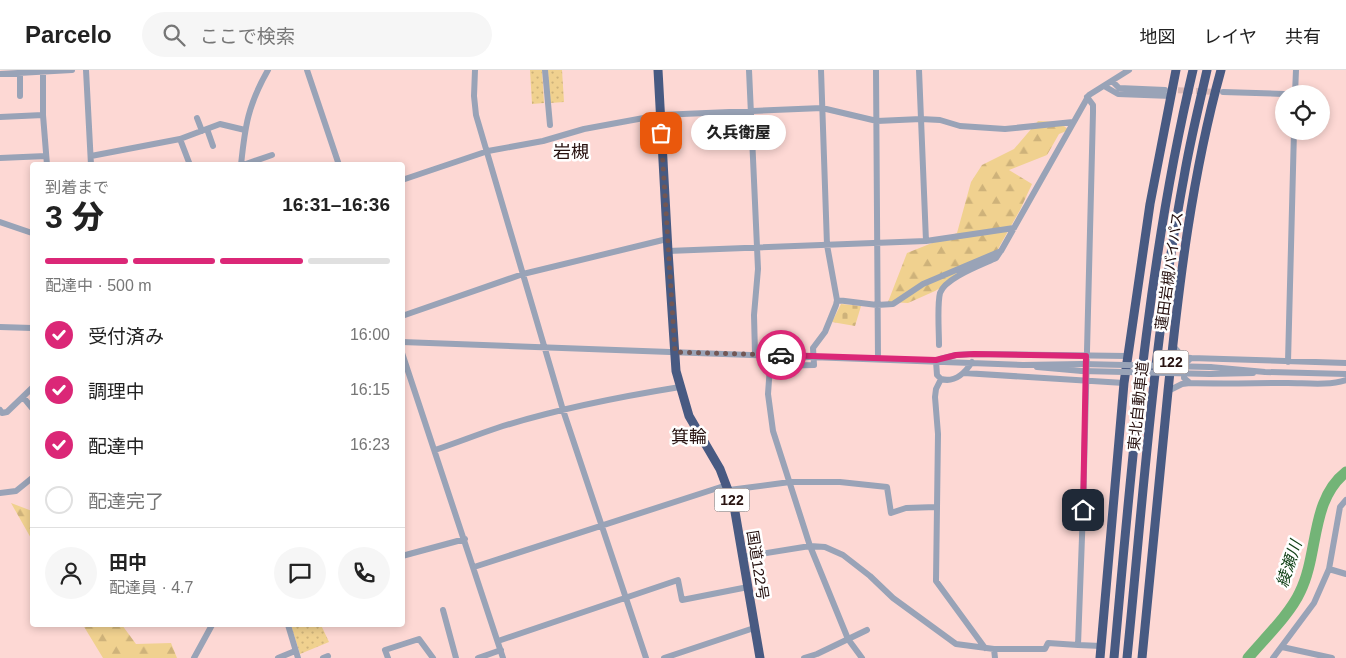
<!DOCTYPE html>
<html lang="ja">
<meta charset="utf-8">
<style>
:root{--surface:#fff;--page:#f6f6f6;--text:#222;--muted:#767676;--line:#e0e0e0;--accent:#db2777}
body{margin:0;font-family:Arial,"Noto Sans JP",sans-serif;background:var(--page);color:var(--text);height:100vh;display:flex;flex-direction:column;font-size:19px;white-space:nowrap}
*{box-sizing:border-box;margin:0}
p{font-size:16px;color:var(--muted)}
.icon{flex:none;width:28px;height:28px;fill:none;stroke:currentColor;stroke-width:2;stroke-linecap:round;stroke-linejoin:round}
.map{position:relative;flex:1;overflow:hidden}
.sheet{position:absolute;left:30px;top:92px;width:375px;height:465px;display:flex;flex-direction:column;background:var(--surface);border-radius:5px;box-shadow:0 2px 8px #0003}
.sheet>*{flex:none}
.fabs{position:absolute;left:1275px;top:15px;display:grid;gap:10px}
.fabs a{display:grid;place-items:center;width:55px;height:55px;border-radius:50%;background:var(--surface);box-shadow:0 2px 8px #0003;font-size:25px}
.pin{position:absolute;display:grid;place-items:center;width:42px;height:42px;color:#fff;margin:-21px;border-radius:10px;box-shadow:0 2px 8px #0006}
.courier{position:absolute;display:grid;place-items:center;width:50px;height:50px;margin:-25px;border:4px solid #db2777;border-radius:50%;background:#fff;color:#222;box-shadow:0 1px 6px #0007}
.bubble{position:absolute;height:35px;border-radius:18px;background:var(--surface);box-shadow:0 2px 8px #0003;font-size:16px;font-weight:800;line-height:35px;text-align:center}
.overview em{font-style:normal;font-weight:800}
.overview div{display:flex;flex-direction:column-reverse}
.overview{display:flex;align-items:center;justify-content:space-between;height:85px;padding:0 15px}
h1{font-size:32px;font-weight:800;line-height:38px}
.bar{display:grid;grid-template-columns:repeat(4,1fr);gap:8px 5px;align-content:center;height:60px;padding:0 15px}
.bar i{height:6px;border-radius:4px;background:var(--line)}
.bar .current{background:var(--accent)}
.bar p{grid-column:span 4}
.line{display:flex;align-items:center;gap:12px;padding:0 15px;border-top:1px solid var(--line)}
.line div{flex:1}
.round{display:grid;place-items:center;flex:none;width:52px;height:52px;border-radius:26px;background:var(--page)}
ol{padding:0 15px;list-style:none}
li{display:flex;align-items:center;gap:15px;height:55px}
li p{margin-inline-start:auto}
li .icon{padding:5px;border-radius:50%;background:var(--accent);color:#fff;stroke-width:4}
li:last-child{color:var(--muted)}
li i{width:28px;height:28px;border:2px solid var(--line);border-radius:50%}
header{display:flex;align-items:center;gap:30px;box-sizing:border-box;height:70px;padding:0 25px;background:var(--surface);border-bottom:1px solid var(--line)}
header strong{font-size:24px}
nav{display:flex;gap:28px;margin-inline-start:auto;font-size:18px}
.search{width:350px;height:45px;background:var(--page);display:flex;align-items:center;gap:12px;box-sizing:border-box;padding:0 18px;border-radius:28px;color:var(--muted);font-size:19px}
.map>svg:first-child{display:block}
.grass{fill:url(#grass-dots)}
.forest{fill:url(#forest-firs)}
.cemetery{fill:url(#cemetery-stones)}
.lines{fill:none;stroke-linecap:round;stroke-linejoin:round}
.river{stroke:#73b477;stroke-width:11}
.minor-tunnel{stroke:#ddbab7;stroke-width:6;stroke-dasharray:6 3;stroke-linecap:butt}
.minor{stroke:#99a3b7;stroke-width:6}
.highway{stroke:#485a82;stroke-width:9}
.minor-bridge{stroke:#99a3b7;stroke-width:6}
.done{stroke:#725755;stroke-width:5;stroke-dasharray:0 9}
.route{stroke:#db2777;stroke-width:6}
.labels{text-anchor:middle;dominant-baseline:central;stroke-width:5;stroke-linejoin:round;paint-order:stroke}
.shield{fill:#fff;stroke:#685958;stroke-width:1}
.shield-label{font-size:14px;font-weight:bold;fill:#271210}
.street-label{font-size:15px;fill:#271210;stroke:#fff}
.water-label{font-size:16px;font-style:italic;fill:#134219;stroke:#fff}
.quarter-label{font-size:18px;fill:#271210;stroke:#fff}
</style>
<header>
<strong>Parcelo</strong>
<div class="search"><svg class="icon" aria-label="search" viewBox="0 0 24 24"><circle cx="10" cy="10" r="6"/><path d="M15 15l6 6"/></svg>ここで検索</div>
<nav><a>地図</a><a>レイヤ</a><a>共有</a></nav>
</header>
<div class="map">
<svg width="1346" height="588" viewBox="0 0 1346 588">
<defs>
<pattern id="grass-dots" width="8" height="8" patternUnits="userSpaceOnUse" patternTransform="scale(1.25)"><rect width="8" height="8" fill="#f0d18f"/><path d="M2 2h.1M6 6h.1" fill="none" stroke="#ceb27a" stroke-width="1.8" stroke-linecap="round"/></pattern>
<pattern id="forest-firs" width="22" height="20" patternUnits="userSpaceOnUse" patternTransform="scale(1.25)"><rect width="22" height="20" fill="#f0d18f"/><path d="M5 1l3.5 6h-7zM16 11l3.5 6h-7z" fill="#ceb27a"/></pattern>
<pattern id="cemetery-stones" width="16" height="16" patternUnits="userSpaceOnUse" patternTransform="scale(1.25)"><rect width="16" height="16" fill="#f0d18f"/><path d="M2 7V4a2 2 0 0 1 4 0v3zM10 15v-3a2 2 0 0 1 4 0v3z" fill="#ceb27a"/></pattern>
</defs>
<rect width="100%" height="100%" fill="#fdd8d4"/>
<path class="grass" d="M530,0H542L544,33L532,34Z
M548,0H562L564,32L550,33Z
M291,555H321L329,572L300,584Z"/>
<path class="forest" d="M1038,51L1059,52L1069,60L1059,64L1047,85L1009,100L1032,114L1020,140L994,186L935,221L908,233L888,232L907,183L957,163L971,112L982,95L1014,79Z
M11,433L32,441V470Z
M83,555H122L136,574L171,573L177,588H103Z"/>
<path class="cemetery" d="M841,234L861,236L855,256L832,252Z"/>
<g class="lines">
<path class="river" d="M1248,588C1264,569 1290,544 1300,522C1319,484 1310,430 1346,402"/>
<path class="minor-tunnel" d="M1169,20L1219,22"/>
<path class="minor" d="M86,0L91,95
M307,0L339,95
M475,0L474,26L476,45L563,340L646,588
M545,0L550,55
M749,0L758,199L754,245L755,284
M821,0L827,175L837,230L836,235L825,262L813,278L814,295L770,296L768,324L773,361L810,476L848,569L862,588
M876,0L878,289
M919,0L926,171
M43,2V45L47,95
M20,3V26
M0,4L72,0
M1112,11L1119,18L1165,20
M1104,16L1118,24L1171,26
M1223,22L1284,24
M1295,24L1296,0
M0,47L43,45
M197,48L202,61
M207,59L213,76
M180,69L190,95
M91,86L180,69L220,54L245,60
M0,88L46,86
M241,95C245,56 248,35 268,0
M243,95L272,85
M402,110L488,81L543,71L584,59L660,45L822,38L877,51L921,49L940,50L960,56L1005,59L1073,52
M0,152L32,163
M668,181L926,171L1014,158
M837,230L877,235L893,234L923,214L1001,181L1089,25L1129,0
M402,246L523,204L667,169
M0,257L32,258
M402,272L1023,295L1082,294
M939,275C939,261 937,235 940,223C945,208 981,195 996,188L1000,182
M1173,276L1183,287L1191,288
M402,283L503,588
M940,289L956,285L974,284L1127,286
M936,291L937,305L941,309
M1288,292L1294,61
M1346,293L1191,288L1185,294L1184,308L1190,313C1222,314 1255,313 1288,313C1306,313 1328,316 1346,310
M1037,297L1082,301
M1210,297L1265,302L1346,304
M964,303L1124,313
M1210,304L1253,303
M941,309L936,319L935,327L938,364L936,511L985,578
M941,309C955,313 965,303 972,292
M1168,321L1182,314L1190,313
M23,327L32,338
M0,340L2,343L7,342L32,318
M435,380C456,373 476,365 497,358C556,339 618,327 680,317
M729,420L790,412H840L887,417L891,443L906,438L936,437
M0,423L16,421L32,408
M402,486L465,469
M742,487L810,476L825,477L843,485L870,506L893,528L956,574L994,579H1045L1048,573L1078,575L1083,440L1093,42V35L1087,27
M474,497L727,415
M1329,499L1346,504
M443,540L456,588
M288,555L298,588
M498,571L678,510L682,530L748,517
M1078,575L1101,576
M1282,577L1332,588
M994,579L995,588
M194,588L212,555
M278,588L295,581
M323,588L328,586
M388,588L385,580L419,569L433,588
M478,588L501,580
M664,588L754,558
M804,588L817,584L867,560
M1273,588L1314,533L1329,499L1340,437L1346,430"/>
<path class="highway" d="M658,0L668,181L676,301L689,346L720,399L734,436L760,588
M1100,588L1124,313L1150,134L1176,0
M1114,588C1132,391 1147,193 1193,0
M1127,588C1143,428 1154,266 1184,107C1190,71 1199,36 1207,0
M1142,588C1151,499 1159,410 1168,321C1179,213 1192,105 1221,0"/>
<path class="minor-bridge" d="M1082,294L1210,297
M1082,301L1210,304"/>
</g>
<g class="lines">
<path class="done" d="M661,63L675,282L781,285"/>
<path class="route" d="M781,285L936,290L956,285L974,284L1086,286L1083,440"/>
</g>
<g class="labels">
<g class="shield">
<rect x="1153.5" y="280.5" width="35" height="23" rx="4"/>
<rect x="714.5" y="418.5" width="35" height="23" rx="4"/>
</g>
<g class="shield-label">
<text x="1171" y="292">122</text>
<text x="732" y="430">122</text>
</g>
<g class="street-label">
<text transform="translate(1169 201) rotate(-82)">蓮田岩槻バイパス</text>
<text transform="translate(1138 336) rotate(-84)">東北自動車道</text>
<text transform="translate(758 495) rotate(81)">国道122号</text>
</g>
<g class="water-label">
<text transform="translate(1289 494) rotate(-72)">綾瀬川</text>
</g>
<g class="quarter-label">
<text x="571" y="82">岩槻</text>
<text x="689" y="367">箕輪</text>
</g>
</g>
</svg>
<div class="fabs">
<a><svg class="icon" aria-label="locate" viewBox="0 0 24 24"><circle cx="12" cy="12" r="6"/><path d="M12 2v4M12 18v4M2 12h4M18 12h4"/></svg></a>
</div>
<div class="pin" style="left:661px;top:63px;background:#ea580c"><svg class="icon" aria-label="bag" viewBox="0 0 24 24"><path d="M5 8h14l-1 12H6zM9 8a3 3 0 0 1 6 0"/></svg></div>
<div class="pin" style="left:1083px;top:440px;background:#1f2937"><svg class="icon" aria-label="home" viewBox="0 0 24 24"><path d="M3 11l9-7 9 7M6 9v11h12V9"/></svg></div>
<div class="courier" style="left:781px;top:285px"><svg class="icon" aria-label="car" viewBox="0 0 24 24"><path d="M5 17H2v-5l4-1 3-4h7l3 4 3 1v5h-3M9 17h6M6 11h13"/><circle cx="7" cy="17" r="2"/><circle cx="17" cy="17" r="2"/></svg></div>
<div class="bubble" style="left:691px;top:45px;width:95px">久兵衛屋</div>
<section class="sheet">
<div class="overview"><div><h1>3 分</h1><p>到着まで</p></div><em>16:31–16:36</em></div>
<div class="bar"><i class="current"></i><i class="current"></i><i class="current"></i><i></i><p>配達中 · 500 m</p></div>
<ol>
<li><svg class="icon" aria-label="check" viewBox="0 0 24 24"><path d="M5 12l5 5 9-10"/></svg>受付済み<p>16:00</p></li>
<li><svg class="icon" aria-label="check" viewBox="0 0 24 24"><path d="M5 12l5 5 9-10"/></svg>調理中<p>16:15</p></li>
<li><svg class="icon" aria-label="check" viewBox="0 0 24 24"><path d="M5 12l5 5 9-10"/></svg>配達中<p>16:23</p></li>
<li><i></i>配達完了</li>
</ol>
<div class="line" style="height:90px"><a class="round"><svg class="icon" aria-label="person" viewBox="0 0 24 24"><circle cx="12" cy="8" r="4"/><path d="M4 21q1-7 8-7t8 7"/></svg></a><div><b>田中</b><p>配達員 · 4.7</p></div><a class="round"><svg class="icon" aria-label="chat" viewBox="0 0 24 24"><path d="M4 5h16v11H9l-5 4z"/></svg></a><a class="round"><svg class="icon" aria-label="phone" viewBox="0 0 24 24"><path d="M5 4h4l2 5-3 2q2 4 5 5l2-3 5 2v4C11 20 4 13 5 4z"/></svg></a></div>
</section>
</div>
